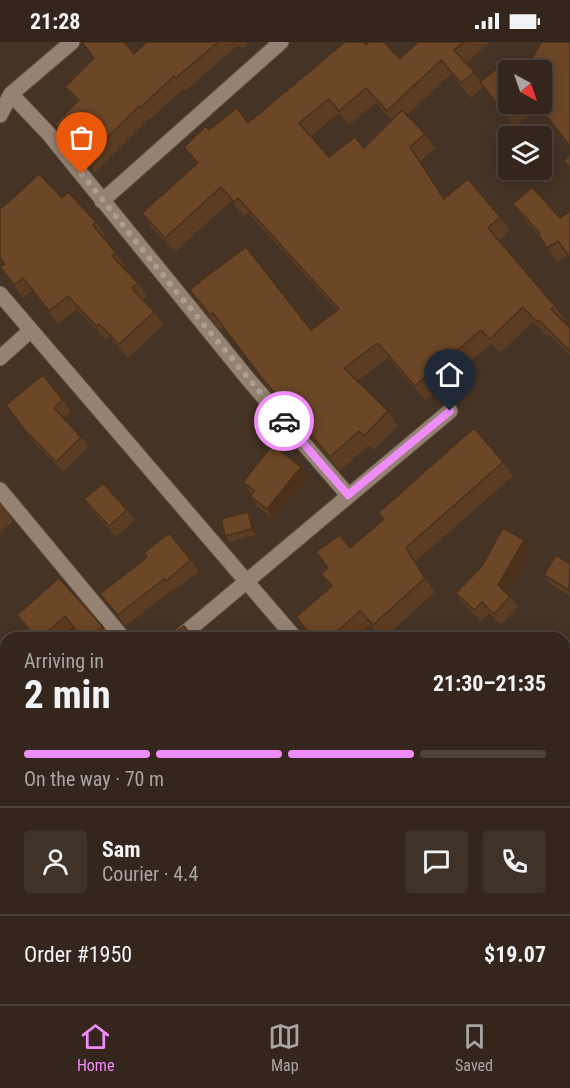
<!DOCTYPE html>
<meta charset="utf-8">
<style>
:root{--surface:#34261c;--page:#3f3229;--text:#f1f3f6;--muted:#a9a5a3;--line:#4e433b;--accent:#ee8cf8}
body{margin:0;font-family:"Roboto Condensed",sans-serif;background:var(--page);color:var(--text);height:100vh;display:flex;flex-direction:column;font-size:22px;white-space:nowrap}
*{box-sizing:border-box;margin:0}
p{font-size:20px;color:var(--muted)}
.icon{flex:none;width:33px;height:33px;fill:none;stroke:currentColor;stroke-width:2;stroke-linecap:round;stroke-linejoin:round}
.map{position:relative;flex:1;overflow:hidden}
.drawer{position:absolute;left:0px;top:590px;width:570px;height:374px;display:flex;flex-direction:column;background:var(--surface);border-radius:18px 18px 0 0;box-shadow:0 3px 15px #0003,0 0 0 2px var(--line)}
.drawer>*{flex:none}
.needle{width:39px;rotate:140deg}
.tools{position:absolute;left:498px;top:18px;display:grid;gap:12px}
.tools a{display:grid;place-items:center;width:54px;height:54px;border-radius:6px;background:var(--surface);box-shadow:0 3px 15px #0003,0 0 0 2px var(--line);font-size:30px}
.pin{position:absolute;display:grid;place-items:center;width:51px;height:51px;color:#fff;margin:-62px -26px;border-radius:50% 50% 50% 0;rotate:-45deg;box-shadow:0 0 6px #0007}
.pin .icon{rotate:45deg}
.courier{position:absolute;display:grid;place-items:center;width:60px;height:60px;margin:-30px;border:4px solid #ee8cf8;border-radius:50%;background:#fff;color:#222;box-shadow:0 2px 8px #0007}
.head em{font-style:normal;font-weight:700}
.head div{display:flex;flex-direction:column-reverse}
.head{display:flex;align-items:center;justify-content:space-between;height:102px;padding:0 24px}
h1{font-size:39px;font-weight:700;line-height:45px}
.bar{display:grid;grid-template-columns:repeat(4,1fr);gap:9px 6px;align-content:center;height:72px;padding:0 24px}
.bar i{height:8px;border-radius:4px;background:var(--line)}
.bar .active{background:var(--accent)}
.bar p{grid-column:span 4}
.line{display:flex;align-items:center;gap:15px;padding:0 24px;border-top:2px solid var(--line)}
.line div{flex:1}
.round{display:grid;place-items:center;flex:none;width:63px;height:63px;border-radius:6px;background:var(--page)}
.status{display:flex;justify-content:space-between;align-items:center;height:42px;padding:0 30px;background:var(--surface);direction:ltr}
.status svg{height:16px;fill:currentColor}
.dock{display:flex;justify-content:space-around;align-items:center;height:84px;border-top:2px solid var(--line);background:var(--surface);font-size:16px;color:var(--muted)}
.dock a{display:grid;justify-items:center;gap:3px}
.dock .active{color:var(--accent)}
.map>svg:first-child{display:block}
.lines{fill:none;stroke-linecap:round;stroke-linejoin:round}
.minor-casing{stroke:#5e5043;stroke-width:17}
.path{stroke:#8c7d71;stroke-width:4;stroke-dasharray:3 4.5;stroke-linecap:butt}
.minor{stroke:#968272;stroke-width:15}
.wall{fill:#5c3c22;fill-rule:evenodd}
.shaded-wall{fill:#4b311b}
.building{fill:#6b4627;stroke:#4b311b;stroke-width:1.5}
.done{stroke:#ab9e93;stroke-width:6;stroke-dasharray:0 10.8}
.route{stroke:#ee8cf8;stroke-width:8}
</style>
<div class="status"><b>21:28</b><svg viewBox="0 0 49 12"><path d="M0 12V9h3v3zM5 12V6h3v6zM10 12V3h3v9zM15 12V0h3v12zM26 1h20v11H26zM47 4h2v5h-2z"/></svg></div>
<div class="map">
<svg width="570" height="962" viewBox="0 0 570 962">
<rect width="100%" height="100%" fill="#453325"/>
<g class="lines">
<defs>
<path id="minor" d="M11,52L48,91L248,337L348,453
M0,73L11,52L72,0
M102,159L281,0
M0,252L295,596
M0,316L31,288
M0,448L123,596
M179,596L450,369
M0,663L6,670
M0,746L6,742
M0,779L6,785
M564,839L570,844
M564,938L570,929
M548,962L551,957"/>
</defs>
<use href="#minor" class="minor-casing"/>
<path class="path" d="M144,962L148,957"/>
<use href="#minor" class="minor"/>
</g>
<path class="wall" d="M81,0H124L134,12L147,0H250L242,7L238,3L185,49L183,47L149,78L148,77L95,130L64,95L55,82L77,60L65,45L94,16Z
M418,0H490L466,21L480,40L508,62H542L570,0V105L539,66L514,85L483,45L471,56L451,32L407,73L425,92L435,106L420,120L445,157L500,175L510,189L499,199L555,264L565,278L563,279L570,286V313L549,292L547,294L533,280L500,311L491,302L425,358L388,316L357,339L388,369L398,384L374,408L369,403L340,429L271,349L223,285L220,288L200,263L190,248L311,288L337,268L248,171L244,174L231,159L175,210L152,186L142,171L197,123L184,105L209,88L248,81L366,3L400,17ZM376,61L392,78L364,106L329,115L311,94L339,71L349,83Z
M62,156L96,180L105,193L103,195L125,224L123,225L138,241L147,254L143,258L154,270L163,283L128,316L109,295L106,298L77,267L58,282L32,249L23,256L0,225L4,222L0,218V167Z
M513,162L560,176L570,169V216L568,213L557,220L538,192L523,176Z
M63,358L71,369L63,376L81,395L88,405L63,430L31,397L6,363Z
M503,420L513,434L415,520L435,550L384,596H381L370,583L356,596H311L296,575L330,545L321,532L328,526L316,510L350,506L383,478L378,471Z
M308,435L274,478L258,465L250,454L252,452L243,440Z
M84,457L127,468L135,478L116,495L92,468Z
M0,461L13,479L0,491Z
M248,470L252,476L256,493L229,500L225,494Z
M524,498L532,509L507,551L518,565L501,583L489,571L481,579L463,561L456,551Z
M191,518L199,529L173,549L172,548L126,584L100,552Z
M570,522V554L552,543L544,533Z
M59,536L103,585L110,596H81L72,585L60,596H35L25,584L17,573Z
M570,712V747L564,742V718Z
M564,780L570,788V833L564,830Z
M0,865L6,872V904L0,909Z
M564,872L570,880V904L564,909Z
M413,957H439L431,962H417Z
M486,957H508L502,962H490Z"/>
<path class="shaded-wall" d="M301,425L308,435L274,478L267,467Z
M248,470L252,476L256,493L252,487Z
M524,498L532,509L506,554L498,543Z"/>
<path class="building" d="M82,0H124L134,12L147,0H218L176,36L174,34L140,66L139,64L86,117L55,82L79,58L65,45L94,16Z
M345,0H363L366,3L369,0H384L400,17L418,0H464L454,8L474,30L461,41L441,18L387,69L366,46L339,69L329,57L299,81L329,115L355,95L364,106L402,68L425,92L410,105L444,157L468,137L500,175L488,186L555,264L551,267L570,286V309L539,278L537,280L523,265L490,297L481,288L415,344L378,301L344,326L388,369L364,394L359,389L330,415L261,335L213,271L210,273L190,248L203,237L246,205L311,288L339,267L238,156L234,160L221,145L165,196L142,171L198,121L184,105L206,84L209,88L237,66L248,81Z
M542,0H570V104L537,62H542V28H517L530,19Z
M503,22L508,29V62H516L504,71L480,40Z
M570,114V127L564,118Z
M39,132L62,156L68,150L96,180L93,183L116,211L112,214L138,241L132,246L154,270L119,302L99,282L97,285L68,254L49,269L23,236L14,243L0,225L5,222L0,216V167L10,159Z
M532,145L560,176L570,169V216L558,199L547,206L538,192L540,191L513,162Z
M43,333L63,358L54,366L81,395L56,420L24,387L6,363Z
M474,386L503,420L406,506L425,536L373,583L360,569L330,596H313L296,575L332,544L321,532L328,526L316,510L340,493L350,506L384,477L378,471Z
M270,406H277L301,425L267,467L250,454L255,449L243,440Z
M103,441L127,468L109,484L84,457Z
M248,470L252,487L225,494L221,477Z
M503,486L524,498L498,543L510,555L494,572L482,560L474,568L456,551L482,524Z
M169,491L191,518L166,539L164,537L118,573L100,552L147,515L144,511Z
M556,513L570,522L569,548L544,533Z
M59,536L103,585L99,588L106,596H82L65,574L41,596H37L17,573Z
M184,584L194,596H152L161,587L166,592L171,593Z
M443,589L448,596H435Z
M6,630V646L0,640V637Z
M570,712V742L564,738V718Z
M564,780L570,788V827L564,823Z
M0,865L6,872V887L0,892Z
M564,872L570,880V884L564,889Z
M476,957H484L490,962H471Z"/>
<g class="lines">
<path class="done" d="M82,132L175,248L284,379"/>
<path class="route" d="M284,379L348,453L450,369"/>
</g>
</svg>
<div class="tools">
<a><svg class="needle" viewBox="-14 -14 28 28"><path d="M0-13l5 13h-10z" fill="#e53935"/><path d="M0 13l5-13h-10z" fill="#a9a5a3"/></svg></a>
<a><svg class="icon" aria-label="layers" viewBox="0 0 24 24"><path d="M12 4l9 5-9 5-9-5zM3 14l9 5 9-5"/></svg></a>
</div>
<div class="pin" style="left:82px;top:132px;background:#ea580c"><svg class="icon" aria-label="bag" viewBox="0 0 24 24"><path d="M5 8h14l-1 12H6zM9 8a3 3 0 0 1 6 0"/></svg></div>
<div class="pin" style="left:450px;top:369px;background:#1f2937"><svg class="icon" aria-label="home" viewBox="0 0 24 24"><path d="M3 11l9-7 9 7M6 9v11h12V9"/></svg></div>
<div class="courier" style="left:284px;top:379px"><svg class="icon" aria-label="car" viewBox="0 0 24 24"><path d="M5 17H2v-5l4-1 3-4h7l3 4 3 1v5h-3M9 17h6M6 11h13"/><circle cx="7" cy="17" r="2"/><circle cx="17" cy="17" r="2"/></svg></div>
<section class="drawer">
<div class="head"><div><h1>2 min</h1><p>Arriving in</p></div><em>21:30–21:35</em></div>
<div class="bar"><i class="active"></i><i class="active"></i><i class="active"></i><i></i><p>On the way · 70 m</p></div>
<div class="line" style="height:108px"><a class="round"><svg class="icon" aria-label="person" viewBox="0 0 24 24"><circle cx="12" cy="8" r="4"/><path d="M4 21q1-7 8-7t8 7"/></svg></a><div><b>Sam</b><p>Courier · 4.4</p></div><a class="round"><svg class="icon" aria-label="chat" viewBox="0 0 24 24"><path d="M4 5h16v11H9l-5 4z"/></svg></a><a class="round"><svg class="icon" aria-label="phone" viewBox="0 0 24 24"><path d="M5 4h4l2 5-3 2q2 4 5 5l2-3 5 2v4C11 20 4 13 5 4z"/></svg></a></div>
<div class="line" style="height:78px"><div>Order #1950</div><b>$19.07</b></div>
</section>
</div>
<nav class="dock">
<a class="active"><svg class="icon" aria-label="home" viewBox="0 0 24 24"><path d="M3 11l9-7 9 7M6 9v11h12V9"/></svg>Home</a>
<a><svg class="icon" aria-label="map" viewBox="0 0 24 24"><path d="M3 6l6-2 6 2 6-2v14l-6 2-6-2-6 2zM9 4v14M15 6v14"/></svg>Map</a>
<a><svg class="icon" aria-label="saved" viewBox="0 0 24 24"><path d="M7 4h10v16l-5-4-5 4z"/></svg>Saved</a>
</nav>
